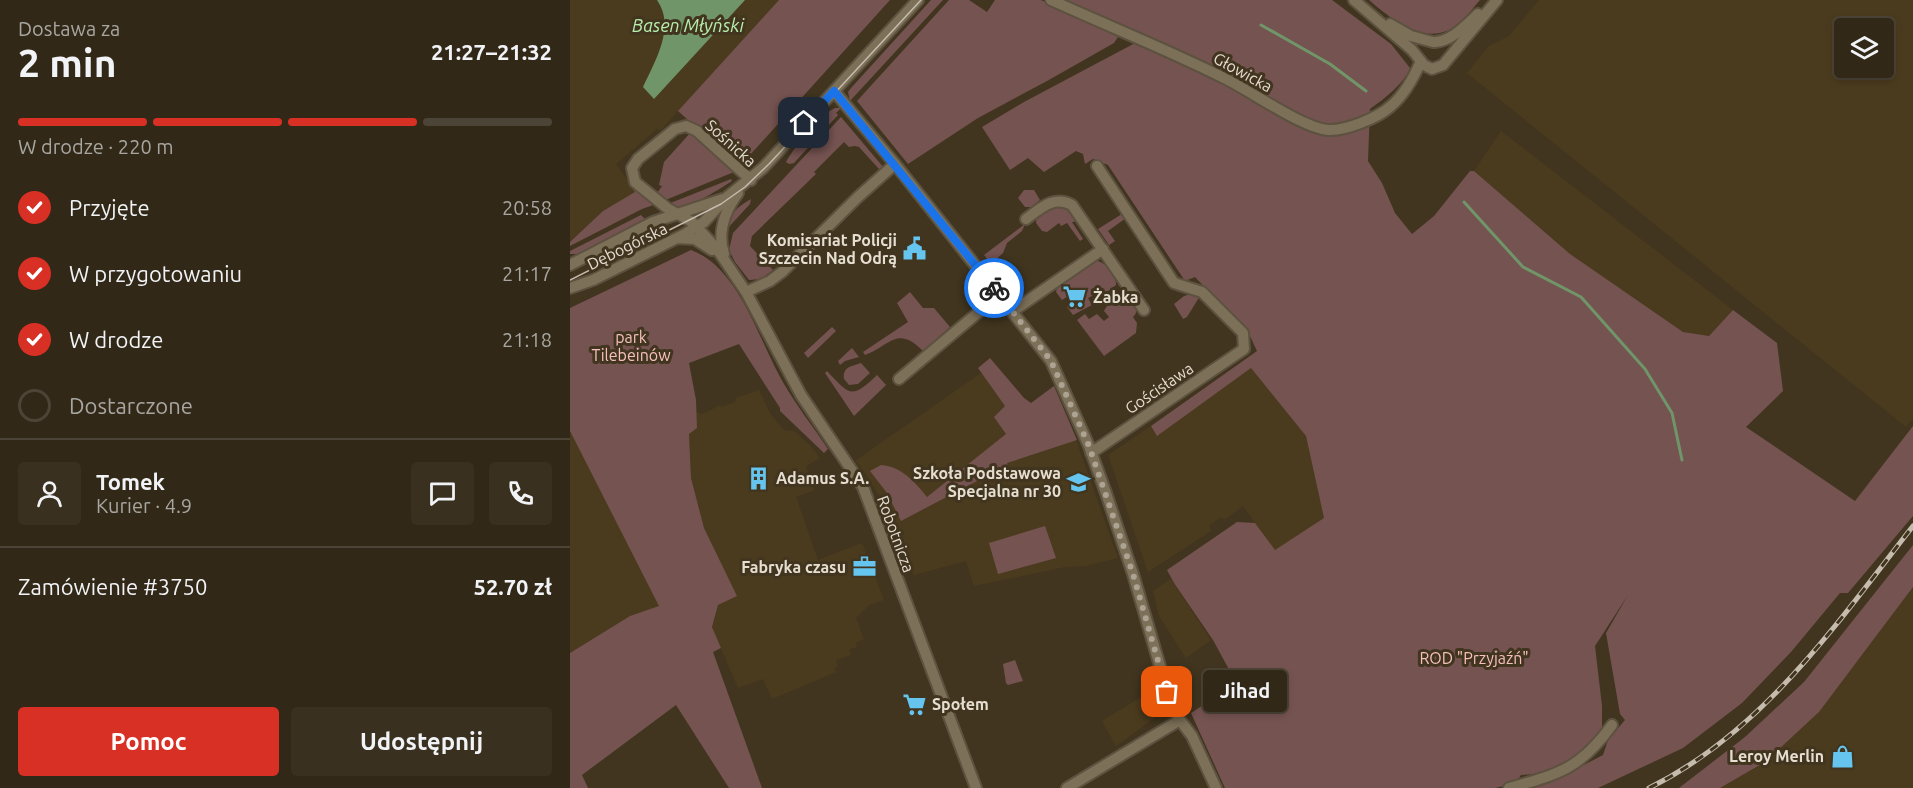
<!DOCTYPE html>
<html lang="pl">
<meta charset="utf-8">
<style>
:root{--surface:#312817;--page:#393020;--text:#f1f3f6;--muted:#a8a6a1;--line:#4c4436;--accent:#d93025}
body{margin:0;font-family:Ubuntu,sans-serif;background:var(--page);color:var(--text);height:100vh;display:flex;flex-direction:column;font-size:22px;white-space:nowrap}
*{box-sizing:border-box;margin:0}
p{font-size:20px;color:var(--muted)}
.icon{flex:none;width:33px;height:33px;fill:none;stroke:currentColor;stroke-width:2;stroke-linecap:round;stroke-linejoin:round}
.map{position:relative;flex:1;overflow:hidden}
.details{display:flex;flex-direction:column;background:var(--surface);width:570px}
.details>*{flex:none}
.controls{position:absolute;left:1264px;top:18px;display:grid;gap:12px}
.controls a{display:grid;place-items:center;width:60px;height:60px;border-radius:6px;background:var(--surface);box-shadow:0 3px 9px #0003,0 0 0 2px var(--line);font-size:30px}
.pin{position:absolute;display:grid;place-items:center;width:51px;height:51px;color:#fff;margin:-26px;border-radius:12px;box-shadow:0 3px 9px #0006}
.courier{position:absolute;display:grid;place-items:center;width:60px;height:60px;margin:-30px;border:4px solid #1a73e8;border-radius:50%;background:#fff;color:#222;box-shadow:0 2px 8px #0007}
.bubble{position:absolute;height:42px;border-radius:6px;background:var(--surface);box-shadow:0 3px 9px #0003,0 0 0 2px var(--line);font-size:20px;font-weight:700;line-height:42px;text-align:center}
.summary em{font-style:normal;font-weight:700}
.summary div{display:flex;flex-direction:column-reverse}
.summary{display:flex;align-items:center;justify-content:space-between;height:102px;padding:0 18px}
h1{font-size:39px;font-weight:700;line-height:45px}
.bar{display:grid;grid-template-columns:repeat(4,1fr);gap:9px 6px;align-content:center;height:72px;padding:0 18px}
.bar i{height:8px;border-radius:4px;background:var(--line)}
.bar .current{background:var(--accent)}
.bar p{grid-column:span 4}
.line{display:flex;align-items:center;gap:15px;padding:0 18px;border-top:2px solid var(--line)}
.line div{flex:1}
.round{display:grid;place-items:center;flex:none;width:63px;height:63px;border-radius:6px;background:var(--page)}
ol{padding:0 18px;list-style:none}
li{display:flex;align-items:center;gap:18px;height:66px}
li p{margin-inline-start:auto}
li .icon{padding:6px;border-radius:50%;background:var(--accent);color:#fff;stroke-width:4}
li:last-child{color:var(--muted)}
li i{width:33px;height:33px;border:3px solid var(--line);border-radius:50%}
.cta{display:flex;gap:12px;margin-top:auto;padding:12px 18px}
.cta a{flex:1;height:69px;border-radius:6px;background:var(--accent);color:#fff;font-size:24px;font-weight:700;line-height:69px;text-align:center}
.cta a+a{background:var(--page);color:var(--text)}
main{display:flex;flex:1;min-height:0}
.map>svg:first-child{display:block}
.built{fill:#4b3b1e;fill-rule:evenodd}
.green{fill:#755351}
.water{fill:#709569}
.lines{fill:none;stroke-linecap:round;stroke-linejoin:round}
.stream{stroke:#709569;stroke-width:3}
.minor-casing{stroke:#5c523f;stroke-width:14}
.minor{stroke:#7d7058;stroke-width:10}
.tram{stroke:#c5bcad;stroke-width:1.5}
.rail-casing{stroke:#c5bcad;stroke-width:5}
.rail{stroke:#41351f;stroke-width:3;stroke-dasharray:9;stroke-linecap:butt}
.done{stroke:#aca393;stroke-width:6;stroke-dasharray:0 10.8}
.route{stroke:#1a73e8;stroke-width:8}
.labels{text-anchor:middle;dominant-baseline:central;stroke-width:6;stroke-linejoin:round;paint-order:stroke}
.street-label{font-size:16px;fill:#e6ded1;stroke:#41351f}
.poi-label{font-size:16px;font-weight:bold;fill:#e6ded1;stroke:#41351f;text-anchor:end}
.park-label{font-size:16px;fill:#f7c0bc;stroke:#41351f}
.water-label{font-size:18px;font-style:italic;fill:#b7efac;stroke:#41351f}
</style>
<main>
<section class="details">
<div class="summary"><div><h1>2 min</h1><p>Dostawa za</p></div><em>21:27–21:32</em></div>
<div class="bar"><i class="current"></i><i class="current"></i><i class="current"></i><i></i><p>W drodze · 220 m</p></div>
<ol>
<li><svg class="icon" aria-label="check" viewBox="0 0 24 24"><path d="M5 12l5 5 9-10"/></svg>Przyjęte<p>20:58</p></li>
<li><svg class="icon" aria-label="check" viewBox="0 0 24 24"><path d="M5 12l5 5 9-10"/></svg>W przygotowaniu<p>21:17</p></li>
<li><svg class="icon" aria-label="check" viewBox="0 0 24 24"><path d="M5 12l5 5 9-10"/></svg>W drodze<p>21:18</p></li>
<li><i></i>Dostarczone</li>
</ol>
<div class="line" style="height:108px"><a class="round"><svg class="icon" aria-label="person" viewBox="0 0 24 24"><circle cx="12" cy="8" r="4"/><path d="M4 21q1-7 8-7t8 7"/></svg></a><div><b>Tomek</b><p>Kurier · 4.9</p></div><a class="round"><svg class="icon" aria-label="chat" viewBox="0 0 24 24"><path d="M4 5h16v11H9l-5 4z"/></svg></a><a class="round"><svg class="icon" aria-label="phone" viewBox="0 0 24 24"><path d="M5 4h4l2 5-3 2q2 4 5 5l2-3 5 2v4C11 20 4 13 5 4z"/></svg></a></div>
<div class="line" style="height:78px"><div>Zamówienie #3750</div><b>52.70 zł</b></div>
<div class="cta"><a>Pomoc</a><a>Udostępnij</a></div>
</section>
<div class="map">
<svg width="1343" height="788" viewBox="0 0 1343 788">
<rect width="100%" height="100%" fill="#41351f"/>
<path class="built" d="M0,0H209L91,130L87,129L46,164L66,192L33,211L0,242Z
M969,0H1343V418L1336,427L897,73L919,46L939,36ZM1275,28H1314V68H1275Z
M931,131L1163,310L1139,336L1113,332L1001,255L904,171Z
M681,368L736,436L754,518L705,551L673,506L654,520L652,517L639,525L641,531L578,572L538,455L581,426L587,435Z
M411,373L436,406L461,409L486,397L506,440L548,558L515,566L495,567L404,586L396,561L344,575L315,506L296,474L285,461Z
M189,390L201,415L214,430L224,431L240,445L250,458L236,466L245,490L226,497L248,560L292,543L314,600L299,605L286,618L294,640L286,642L287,647L279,649L281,655L266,660L268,667L264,668L266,672L202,699L193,679L168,688L142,627L148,605L167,596L134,528L121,478L119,434L127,428L126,412L133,414L150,405L152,407L165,402L166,398Z
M0,431L90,606L60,616L0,653Z
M601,579L641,640L616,658L589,616L583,591Z
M1343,587V788H1150L1195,762L1249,712Z
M584,689L591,707L590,714L546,746L532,721Z"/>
<path class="green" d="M209,0H320L170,166L108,111Z
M361,0H373L280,101L278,92L281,88Z
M379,0H399L417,12L425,0H471L544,32L548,37L544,43L477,81L408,118L338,164L287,101Z
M490,0H762L821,44L840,68C834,84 814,99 800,109L798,161L812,183L825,213L842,234L864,216L900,171H904L1000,254L1113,332L1139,336L1163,310L1207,343L1213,391L1176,427L1285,501L1343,426V516L1278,593H1270L1221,652L1172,703L1113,748L1028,788H962L987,779L1033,755L1038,740L1055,720L1050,714L1036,633L1058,595L1025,646L1032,706V731L1025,743L993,767L980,773L951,775L946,783L925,788H655L621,713L647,696L643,688L662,675L643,640L604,583L597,570L667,522L685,523L705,550L754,518L736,436L681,368L587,436L581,426L687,351L679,334L625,277L615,281L538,165L523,159L515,164L513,154L506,151L474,172L458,158L440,170L412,127L454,102L567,42L653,83L656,75L595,44Z
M799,0H910C903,8 896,18 887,25C857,48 822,20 799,0Z
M265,108H271L266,113L268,115L224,163L219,164L216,162C225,146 248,116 265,108Z
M271,117L314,168L309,169L289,147L285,146L279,147L274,142L244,172L246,174L182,236L180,246L203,270L191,279L179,280L165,262L159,250L163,233Z
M121,132L164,172L93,201L85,196L92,186L89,185L94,162Z
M161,179L162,181C146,191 115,213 98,204Z
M65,185L86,204L72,209L0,246V242L33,211L65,192L62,187Z
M454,190H464L470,200L461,207H455L448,198Z
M181,199L180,204L156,230C159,214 167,207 181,199Z
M481,206H496L510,221L502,222L513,239L510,241L497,223L491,226L489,223L477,232L472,231L466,223L467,214Z
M555,212L556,218L538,231L545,241L539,245L528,229Z
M71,215L76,220L8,254H0V251Z
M455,224L452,231L437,243L433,253L421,264L414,255Z
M121,250C170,268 189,342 214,384C227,406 244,428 258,449L254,453L210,411V408L169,344L119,363L126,400L127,428L119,434L121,478L134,528L167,596L148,605L142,627L151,648L143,652L192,788H159L106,705L12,775L18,788H0V653L60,616L89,606L0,431V308Z
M527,261C536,262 547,276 546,285L527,300L524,295L518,298L522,305L503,315L497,307L504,301L500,295L492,300L486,292L487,288Z
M340,292L353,308H364L380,327L353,351C327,325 321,345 295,355L293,352L338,322L327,303Z
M621,294L630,296L617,317L613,319L604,304L614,296Z
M557,297L560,298C565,304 570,310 563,317L567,323L566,333L534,356L507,320L515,314L519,319L527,314L534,321L539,317L534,311C537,303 548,298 557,297Z
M262,327L266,331L238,358L234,353Z
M282,348L289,357L275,361L270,365L268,361Z
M420,358L454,398L461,403L484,386L507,440L437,463L439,469L407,481L331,521L317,493L300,471L311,465C332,467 344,481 357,497L436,434L424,417L435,406L408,368Z
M291,363L300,373L288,384L279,385L274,379C272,367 282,366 291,363Z
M257,371C280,395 281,400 307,375L316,385L284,416L255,373Z
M475,526L486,558L428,574L419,543Z
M1343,545V587L1249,712L1195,762L1150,788H1109L1175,737L1234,682Z
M445,660L453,681L438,685L436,683L433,664Z"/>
<path class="water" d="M87,0H175L84,99L73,87C85,61 106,27 87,0Z"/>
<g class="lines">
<path class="stream" d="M691,25L760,64L796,91
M894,202L953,267L1011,297L1075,369L1102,413L1112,460"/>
<defs>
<path id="minor" d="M481,0C538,26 596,49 652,77C678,89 732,128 758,130C775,131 808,118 821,106C834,95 844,77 851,61
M784,0L842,50L854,65L862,69L873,65L927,0
M820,24L841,36L863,42
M865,42C882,41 896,25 908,14
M264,91L325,164L481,361L519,446L536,493L563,574L601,704L610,720L622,736L646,788
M181,180L127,131L116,126L105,129L68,159L62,168L65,182L97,208L122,222L147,249L176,292L231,395L293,487L406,788
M456,219C471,208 484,195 502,205L574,310
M107,238L125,239L142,250
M154,254C147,233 155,211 168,193
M0,265L83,222L153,199
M0,288L23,280L115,234L134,222L156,198L193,168L348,0
M176,292L200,281L212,272L288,197L325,164
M443,311L533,249
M329,379L429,295
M521,453L674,349L673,333L632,292L604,283L527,166
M497,788L610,720
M939,788C989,774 1010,769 1042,725"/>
</defs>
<use href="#minor" class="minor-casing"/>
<use href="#minor" class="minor"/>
<path class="tram" d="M0,280L151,204L175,187L199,164L351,0"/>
<defs>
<path id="rail" d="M1079,788C1193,732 1267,623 1343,526"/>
</defs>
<use href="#rail" class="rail-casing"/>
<use href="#rail" class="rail"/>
</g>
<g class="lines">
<path class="done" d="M424,288L481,361L519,446L563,574L597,692"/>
<path class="route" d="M234,123L264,91L424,288"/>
</g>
<defs>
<symbol id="civic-bare" viewBox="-9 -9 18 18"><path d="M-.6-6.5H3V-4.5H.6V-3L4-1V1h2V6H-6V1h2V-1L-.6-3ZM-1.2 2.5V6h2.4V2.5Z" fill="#65c5ee" stroke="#41351f" stroke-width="2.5" paint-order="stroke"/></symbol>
<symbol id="supermarket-bare" viewBox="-9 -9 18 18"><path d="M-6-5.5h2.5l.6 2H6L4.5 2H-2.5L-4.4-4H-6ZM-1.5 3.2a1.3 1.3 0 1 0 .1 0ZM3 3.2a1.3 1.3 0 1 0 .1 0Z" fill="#65c5ee" stroke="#41351f" stroke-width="2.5" paint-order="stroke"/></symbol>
<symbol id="building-bare" viewBox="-9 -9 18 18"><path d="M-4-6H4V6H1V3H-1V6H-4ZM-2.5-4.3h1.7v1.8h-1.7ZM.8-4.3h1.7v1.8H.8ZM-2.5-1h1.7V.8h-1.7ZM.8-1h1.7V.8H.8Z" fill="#65c5ee" stroke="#41351f" stroke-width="2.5" paint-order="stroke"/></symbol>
<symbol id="school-bare" viewBox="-9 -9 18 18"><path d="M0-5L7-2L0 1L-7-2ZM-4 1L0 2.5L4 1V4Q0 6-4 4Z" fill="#65c5ee" stroke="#41351f" stroke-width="2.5" paint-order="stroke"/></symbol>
<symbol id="office-bare" viewBox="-9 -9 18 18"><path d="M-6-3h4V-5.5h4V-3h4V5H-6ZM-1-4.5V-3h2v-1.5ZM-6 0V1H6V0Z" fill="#65c5ee" stroke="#41351f" stroke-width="2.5" paint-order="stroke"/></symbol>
<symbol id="shop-bare" viewBox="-9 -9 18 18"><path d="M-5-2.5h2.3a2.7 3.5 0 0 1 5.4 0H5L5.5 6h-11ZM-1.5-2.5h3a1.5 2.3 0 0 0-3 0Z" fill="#65c5ee" stroke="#41351f" stroke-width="2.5" paint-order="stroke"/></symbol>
</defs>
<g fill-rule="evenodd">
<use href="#civic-bare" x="328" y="232" width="33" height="33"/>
<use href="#supermarket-bare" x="488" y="280" width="33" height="33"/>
<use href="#building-bare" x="172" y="462" width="33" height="33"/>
<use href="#school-bare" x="492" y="466" width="33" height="33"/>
<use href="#office-bare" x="278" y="550" width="33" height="33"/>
<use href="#supermarket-bare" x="328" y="688" width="33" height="33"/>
<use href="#shop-bare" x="1256" y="740" width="33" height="33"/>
</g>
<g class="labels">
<g class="street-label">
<text transform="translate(673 72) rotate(29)">Głowicka</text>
<text transform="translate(161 143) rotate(42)">Sośnicka</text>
<text transform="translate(57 246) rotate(-26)">Dębogórska</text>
<text transform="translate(589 388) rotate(-34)">Gościsława</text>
<text transform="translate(326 534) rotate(70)">Robotnicza</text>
</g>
<g class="poi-label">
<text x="327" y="240">Komisariat Policji<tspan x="327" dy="18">Szczecin Nad Odrą</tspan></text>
<text x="523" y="297" text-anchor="start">Żabka</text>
<text x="491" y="473">Szkoła Podstawowa<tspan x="491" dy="18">Specjalna nr 30</tspan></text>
<text x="206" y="478" text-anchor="start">Adamus S.A.</text>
<text x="276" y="567">Fabryka czasu</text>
<text x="362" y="704" text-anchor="start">Społem</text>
<text x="1254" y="756">Leroy Merlin</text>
</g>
<g class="park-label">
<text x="61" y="337">park<tspan x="61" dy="18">Tilebeinów</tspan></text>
<text x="904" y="658">ROD "Przyjaźń"</text>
</g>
<g class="water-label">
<text x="118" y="25">Basen Młyński</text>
</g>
</g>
</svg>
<div class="controls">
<a><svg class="icon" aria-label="layers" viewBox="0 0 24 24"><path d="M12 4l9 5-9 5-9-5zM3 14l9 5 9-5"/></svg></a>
</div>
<div class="pin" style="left:597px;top:692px;background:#ea580c"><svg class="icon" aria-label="bag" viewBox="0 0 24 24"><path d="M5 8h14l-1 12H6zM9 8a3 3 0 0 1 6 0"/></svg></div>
<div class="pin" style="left:234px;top:123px;background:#1f2937"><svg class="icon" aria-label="home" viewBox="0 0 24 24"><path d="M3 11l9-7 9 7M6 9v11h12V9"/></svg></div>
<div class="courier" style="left:424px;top:288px"><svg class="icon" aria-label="bike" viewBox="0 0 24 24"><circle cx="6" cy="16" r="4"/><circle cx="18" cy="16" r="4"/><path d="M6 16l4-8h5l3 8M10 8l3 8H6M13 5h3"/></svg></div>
<div class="bubble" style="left:633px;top:670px;width:84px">Jihad</div>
</div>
</main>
